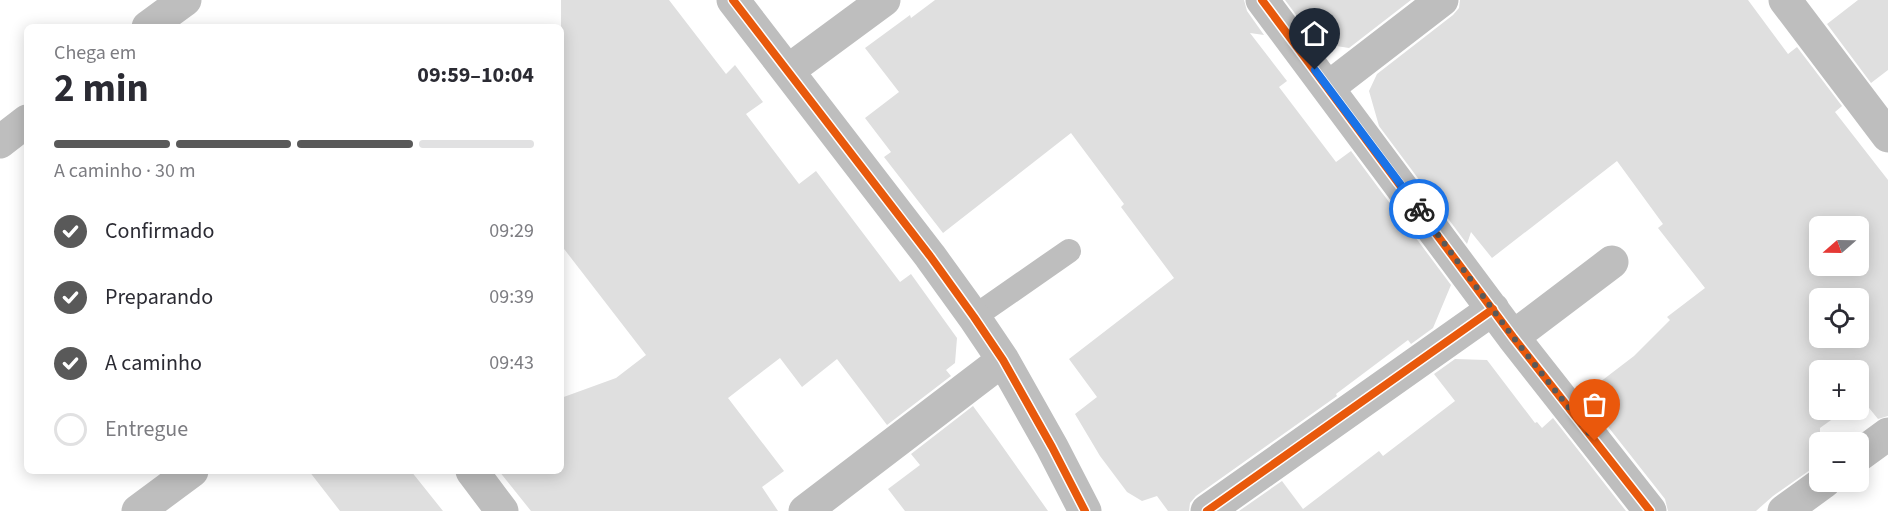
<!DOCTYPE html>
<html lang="pt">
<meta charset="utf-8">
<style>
:root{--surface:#fff;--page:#f7f7f7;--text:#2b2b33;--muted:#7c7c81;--line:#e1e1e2;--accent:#595959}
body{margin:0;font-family:"Source Sans 3",sans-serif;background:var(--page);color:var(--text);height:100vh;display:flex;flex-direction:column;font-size:22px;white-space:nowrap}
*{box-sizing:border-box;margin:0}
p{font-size:20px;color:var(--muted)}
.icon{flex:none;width:33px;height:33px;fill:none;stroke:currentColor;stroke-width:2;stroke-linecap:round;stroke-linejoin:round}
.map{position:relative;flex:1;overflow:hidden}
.side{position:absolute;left:24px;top:24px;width:540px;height:450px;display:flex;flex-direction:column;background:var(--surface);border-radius:9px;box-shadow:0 3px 15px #0003}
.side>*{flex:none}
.needle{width:39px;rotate:250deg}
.controls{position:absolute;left:1809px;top:216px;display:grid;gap:12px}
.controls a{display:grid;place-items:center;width:60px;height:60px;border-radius:9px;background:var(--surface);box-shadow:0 3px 15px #0003;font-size:30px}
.pin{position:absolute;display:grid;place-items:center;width:51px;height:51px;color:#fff;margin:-62px -26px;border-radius:50% 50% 50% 0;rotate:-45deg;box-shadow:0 0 6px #0007}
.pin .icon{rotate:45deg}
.courier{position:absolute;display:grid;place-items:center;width:60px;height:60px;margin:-30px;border:4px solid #1a73e8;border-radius:50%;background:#fff;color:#222;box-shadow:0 2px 8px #0007}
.headline em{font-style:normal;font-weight:700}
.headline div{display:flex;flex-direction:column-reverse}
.headline{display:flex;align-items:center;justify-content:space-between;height:102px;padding:0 30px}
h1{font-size:39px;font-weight:700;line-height:45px}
.bar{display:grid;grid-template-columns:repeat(4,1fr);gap:9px 6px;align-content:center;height:72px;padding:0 30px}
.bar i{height:8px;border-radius:4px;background:var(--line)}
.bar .active{background:var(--accent)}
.bar p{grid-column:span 4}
ol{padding:0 30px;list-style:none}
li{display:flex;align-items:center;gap:18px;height:66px}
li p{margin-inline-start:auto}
li .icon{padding:6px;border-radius:50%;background:var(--accent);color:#fff;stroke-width:4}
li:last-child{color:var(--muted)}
li i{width:33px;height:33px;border:3px solid var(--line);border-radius:50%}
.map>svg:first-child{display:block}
.building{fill:#dfdfdf;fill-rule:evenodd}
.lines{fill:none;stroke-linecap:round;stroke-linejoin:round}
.service{stroke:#bebebe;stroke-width:24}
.minor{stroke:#bebebe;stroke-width:33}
.tertiary{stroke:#bebebe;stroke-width:33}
.cycleway-casing{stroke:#fff;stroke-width:11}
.cycleway{stroke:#e8590c;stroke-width:8}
.done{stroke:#595959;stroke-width:6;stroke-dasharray:0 10.8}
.route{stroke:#1a73e8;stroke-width:8}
</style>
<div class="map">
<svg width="1888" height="511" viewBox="0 0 1888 511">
<rect width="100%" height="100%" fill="#fff"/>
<path class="building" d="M561,0H669L726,74L735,65L763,102L746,114L799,184L816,171L900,282L911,274L957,338L955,363L946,370L951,376L887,425L837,359L802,387L780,358L728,398L784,471L762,487L778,511H531L499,471H561V398L616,378L646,355L561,245Z
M935,0H1244L1247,11L1264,35L1250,33L1287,81L1279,87L1336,162L1351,151L1451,285L1433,328L1411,344L1408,340L1336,394L1337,396L1196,496L1190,503L1189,511H1168L1157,496L1142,501L1127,492L1100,456L1075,414L1097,397L1069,359L1174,278L1121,207L1124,204L1071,133L943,233L884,157L891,152L865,118L899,92L865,48L910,15L911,18Z
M1285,0H1411L1349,48L1317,43Z
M1460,0H1748L1788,54L1797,47L1842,106L1835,112L1888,180V416L1878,419L1861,398L1858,400V370H1820V410H1845L1820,428V463L1773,496L1756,511H1668L1665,499L1583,395L1634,356L1670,320L1667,317L1705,288L1658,228L1663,224L1617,161L1492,258L1471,232L1467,244L1379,126L1369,91L1377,74L1453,15L1459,8ZM1820,226H1858V266H1820ZM1820,298H1858V338H1820Z
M1858,0H1888V70L1871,83L1827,24Z
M1455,359L1487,360L1535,423L1537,422L1542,428L1553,418L1626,511H1239L1282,481L1303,509L1379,451L1383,456L1455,401L1434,374Z
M973,406L995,436L1048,511H905L888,489L920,465L911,454Z
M309,471H411L443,511H340Z"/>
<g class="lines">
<path class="service" d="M974,317L1069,251"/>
<path class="minor" d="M733,0L930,256L974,317L1003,360L1052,447L1085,511
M1262,0L1513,337L1650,511
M1785,0L1888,136
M789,70L884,0
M1329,87L1442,0
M1513,337L1612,262
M1858,456L1888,434
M472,471L502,511
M138,511L192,471
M805,511L1003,360
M1207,511L1493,309
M1784,511L1824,482"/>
<path class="tertiary" d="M148,27L185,0
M0,142L27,121"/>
<defs>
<path id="cycleway" d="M733,0L930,256L974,317L1003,360L1052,447L1085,511
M1262,0L1513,337L1650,511
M1207,511L1493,309"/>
</defs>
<use href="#cycleway" class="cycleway-casing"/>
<use href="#cycleway" class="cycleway"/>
</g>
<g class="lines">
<path class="done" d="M1419,209L1513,337L1595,441"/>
<path class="route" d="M1315,70L1419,209"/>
</g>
</svg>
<div class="controls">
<a><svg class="needle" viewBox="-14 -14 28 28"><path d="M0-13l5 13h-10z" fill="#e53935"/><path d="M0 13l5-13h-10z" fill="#7c7c81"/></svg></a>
<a><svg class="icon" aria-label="locate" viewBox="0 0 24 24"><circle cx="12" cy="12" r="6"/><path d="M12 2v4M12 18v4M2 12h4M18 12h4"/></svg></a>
<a>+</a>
<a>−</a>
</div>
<div class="pin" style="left:1595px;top:441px;background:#ea580c"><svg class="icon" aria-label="bag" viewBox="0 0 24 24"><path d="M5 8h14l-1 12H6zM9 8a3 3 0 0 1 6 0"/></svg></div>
<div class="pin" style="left:1315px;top:70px;background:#1f2937"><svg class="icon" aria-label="home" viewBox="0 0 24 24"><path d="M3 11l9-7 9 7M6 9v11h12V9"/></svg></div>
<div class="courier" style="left:1419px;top:209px"><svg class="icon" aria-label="bike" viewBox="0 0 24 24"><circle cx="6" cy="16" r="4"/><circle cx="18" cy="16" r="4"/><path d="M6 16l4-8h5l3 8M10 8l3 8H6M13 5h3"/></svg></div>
<section class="side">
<div class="headline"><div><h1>2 min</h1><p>Chega em</p></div><em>09:59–10:04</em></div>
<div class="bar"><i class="active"></i><i class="active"></i><i class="active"></i><i></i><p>A caminho · 30 m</p></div>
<ol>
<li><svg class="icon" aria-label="check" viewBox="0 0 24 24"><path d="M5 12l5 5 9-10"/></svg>Confirmado<p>09:29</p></li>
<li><svg class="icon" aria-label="check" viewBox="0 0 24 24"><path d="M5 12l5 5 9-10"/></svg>Preparando<p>09:39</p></li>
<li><svg class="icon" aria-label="check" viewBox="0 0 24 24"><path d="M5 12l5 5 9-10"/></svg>A caminho<p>09:43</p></li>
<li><i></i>Entregue</li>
</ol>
</section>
</div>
